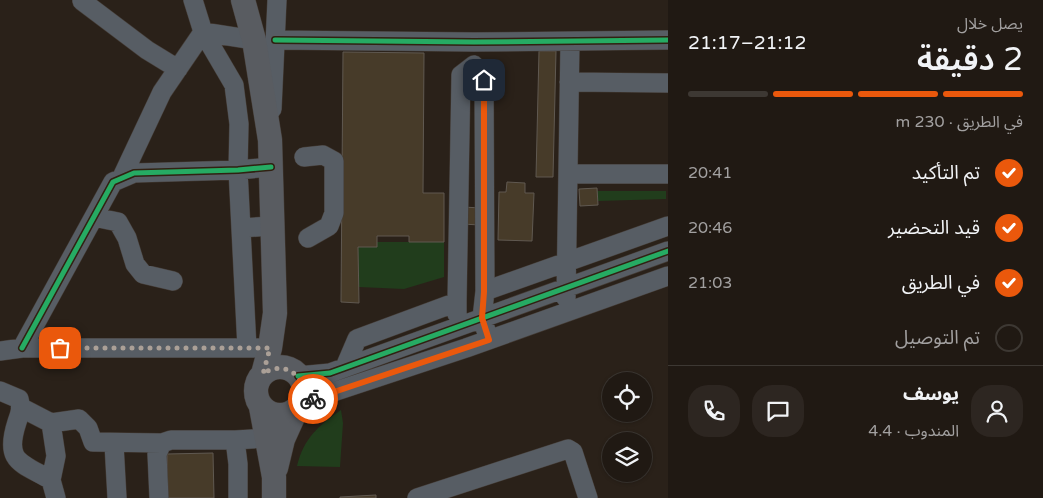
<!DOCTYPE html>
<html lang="ar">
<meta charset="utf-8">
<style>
:root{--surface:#201913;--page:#2d2621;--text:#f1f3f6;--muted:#a2a0a0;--line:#3d3833;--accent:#ea580c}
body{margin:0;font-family:"Varela Round","Noto Sans Arabic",sans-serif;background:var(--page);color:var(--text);direction:rtl;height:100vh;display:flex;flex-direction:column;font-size:19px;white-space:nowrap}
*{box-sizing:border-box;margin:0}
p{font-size:16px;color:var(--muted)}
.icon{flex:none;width:28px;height:28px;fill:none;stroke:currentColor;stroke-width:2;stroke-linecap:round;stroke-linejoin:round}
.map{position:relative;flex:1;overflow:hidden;direction:ltr}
.details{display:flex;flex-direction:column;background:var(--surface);width:375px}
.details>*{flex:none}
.tools{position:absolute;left:602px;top:372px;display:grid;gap:10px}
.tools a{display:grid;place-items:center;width:50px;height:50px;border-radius:50%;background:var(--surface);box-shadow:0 1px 4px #0004,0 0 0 1px var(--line);font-size:25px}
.pin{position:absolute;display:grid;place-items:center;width:42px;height:42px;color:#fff;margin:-21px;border-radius:10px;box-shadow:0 2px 8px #0006}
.courier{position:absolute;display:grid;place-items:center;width:50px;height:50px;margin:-25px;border:4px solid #ea580c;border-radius:50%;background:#fff;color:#222;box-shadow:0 1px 6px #0007}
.head em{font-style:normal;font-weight:600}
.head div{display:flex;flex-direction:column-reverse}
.head{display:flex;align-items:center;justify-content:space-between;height:85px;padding:0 20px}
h1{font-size:32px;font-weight:600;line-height:38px}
.bar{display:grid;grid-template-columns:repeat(4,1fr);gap:8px 5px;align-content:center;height:60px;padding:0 20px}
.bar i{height:6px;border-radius:4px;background:var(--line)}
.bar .active{background:var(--accent)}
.bar p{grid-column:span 4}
.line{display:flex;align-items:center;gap:12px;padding:0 20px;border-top:1px solid var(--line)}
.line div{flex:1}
.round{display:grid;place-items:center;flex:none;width:52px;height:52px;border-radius:20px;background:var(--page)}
ol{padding:0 20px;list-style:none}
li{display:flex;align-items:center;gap:15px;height:55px}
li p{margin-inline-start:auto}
li .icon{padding:5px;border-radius:50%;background:var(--accent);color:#fff;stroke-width:4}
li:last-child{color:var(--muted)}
li i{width:28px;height:28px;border:2px solid var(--line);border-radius:50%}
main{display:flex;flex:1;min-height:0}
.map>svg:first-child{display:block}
.green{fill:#213d1c}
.building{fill:#473b29;stroke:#605951}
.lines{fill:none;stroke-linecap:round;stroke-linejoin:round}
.minor-casing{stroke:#443c36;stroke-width:20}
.major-casing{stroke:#443c36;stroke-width:25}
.minor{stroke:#575d64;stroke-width:19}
.major{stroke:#595c61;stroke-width:24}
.cycleway-casing{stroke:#312112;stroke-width:8}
.cycleway{stroke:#26ab63;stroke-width:5}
.done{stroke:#aba097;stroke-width:5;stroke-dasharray:0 9}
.route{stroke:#ea580c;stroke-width:6}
</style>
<main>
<section class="details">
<div class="head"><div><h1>2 دقيقة</h1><p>يصل خلال</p></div><em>21:12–21:17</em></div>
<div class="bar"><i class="active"></i><i class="active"></i><i class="active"></i><i></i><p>في الطريق · 230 m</p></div>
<ol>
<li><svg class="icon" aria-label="check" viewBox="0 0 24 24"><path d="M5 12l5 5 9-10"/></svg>تم التأكيد<p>20:41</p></li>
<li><svg class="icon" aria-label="check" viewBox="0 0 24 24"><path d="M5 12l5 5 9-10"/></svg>قيد التحضير<p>20:46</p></li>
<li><svg class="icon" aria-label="check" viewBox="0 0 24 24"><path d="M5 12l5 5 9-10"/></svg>في الطريق<p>21:03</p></li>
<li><i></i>تم التوصيل</li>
</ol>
<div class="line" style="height:90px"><a class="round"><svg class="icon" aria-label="person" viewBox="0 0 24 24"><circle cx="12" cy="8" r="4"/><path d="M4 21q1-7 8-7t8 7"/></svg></a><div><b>يوسف</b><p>المندوب · 4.4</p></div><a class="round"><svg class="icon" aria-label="chat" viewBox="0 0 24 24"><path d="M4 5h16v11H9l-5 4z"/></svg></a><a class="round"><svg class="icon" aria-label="phone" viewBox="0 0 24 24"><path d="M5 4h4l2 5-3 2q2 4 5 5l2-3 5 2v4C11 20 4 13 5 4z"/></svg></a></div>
</section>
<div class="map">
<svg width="668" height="498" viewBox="0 0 668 498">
<rect width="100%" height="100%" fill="#2a2119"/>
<path class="green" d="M597,191H666V199L598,201Z
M377,242H444V277L404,289L359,287L358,247H377Z
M341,410L343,423L340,467L297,466C304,438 318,426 341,410Z"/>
<path class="building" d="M539,51H556L553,177H536Z
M343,52L424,53L423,193H444V242H409V236H377V247H358L359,303L341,302Z
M507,182L525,183V193H534L532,241L498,240L499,192H506Z
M597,188L598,205L580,206L579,189Z
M463,207L481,208L480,225L462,224Z
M213,453L214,498H168L167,454Z
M376,495V498H340V497Z"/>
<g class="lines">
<defs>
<path id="minor" d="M193,0L203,32L254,40
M82,1L147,50L178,69
M275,40L474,42L668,40
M569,82L668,83
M272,109L277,0
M304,157L323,155L334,161V213L329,226L308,238
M568,174H668
M122,177L162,92L203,32L234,85L239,124L238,170L247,348
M94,217L118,222L127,238L135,264L143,274L173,281
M241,228L271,226
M485,291L668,226
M566,298L570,42
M457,302L461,75L474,65L484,79L485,291L482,318L489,340
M22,348L113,182L134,173L238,170L271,167
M0,351L22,348H259
M345,367L357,339L457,302V314
M298,376L330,373L668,251
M0,391L19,399C22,409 20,413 17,422C4,462 20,462 51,480L56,498
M300,403L466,348L668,276
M22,408L51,423L79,419L88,428L93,442L162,443
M114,444L117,498
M51,480L56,456L51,423
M159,498L157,454L162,443L171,440H235
M238,498V464L235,440L268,438
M417,498L568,449L573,452L588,498"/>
<path id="major" d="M243,0L254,40L270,140L275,313L270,348L263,374
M256 391a24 24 0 1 1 48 0a24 24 0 1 1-48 0Z
M261,407L274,477V498
M276,468L283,439L297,408"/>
</defs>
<use href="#minor" class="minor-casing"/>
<use href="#major" class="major-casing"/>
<use href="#minor" class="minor"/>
<use href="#major" class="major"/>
<defs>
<path id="cycleway" d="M275,40L474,42L668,40
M22,348L113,182L134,173L238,170L271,167
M298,376L330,373L668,251"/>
</defs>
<use href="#cycleway" class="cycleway-casing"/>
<use href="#cycleway" class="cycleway"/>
</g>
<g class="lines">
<path class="done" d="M60,348H270L263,374C285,358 310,378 300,403L313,399"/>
<path class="route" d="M313,399L489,340L482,318L484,292V80"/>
</g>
</svg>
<div class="tools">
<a><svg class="icon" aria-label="locate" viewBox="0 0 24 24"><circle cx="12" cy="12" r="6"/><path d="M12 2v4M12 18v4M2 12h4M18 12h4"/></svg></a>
<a><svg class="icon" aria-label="layers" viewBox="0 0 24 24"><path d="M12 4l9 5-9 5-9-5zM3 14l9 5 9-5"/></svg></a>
</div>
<div class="pin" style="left:60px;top:348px;background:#ea580c"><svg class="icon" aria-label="bag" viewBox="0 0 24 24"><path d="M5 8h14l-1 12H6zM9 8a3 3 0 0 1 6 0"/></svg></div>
<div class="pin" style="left:484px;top:80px;background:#1f2937"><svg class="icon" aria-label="home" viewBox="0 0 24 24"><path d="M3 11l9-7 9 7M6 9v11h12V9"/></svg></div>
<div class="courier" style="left:313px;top:399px"><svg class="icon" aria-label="bike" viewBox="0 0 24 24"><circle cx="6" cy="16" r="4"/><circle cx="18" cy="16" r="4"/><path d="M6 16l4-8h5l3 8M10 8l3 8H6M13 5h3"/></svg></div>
</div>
</main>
